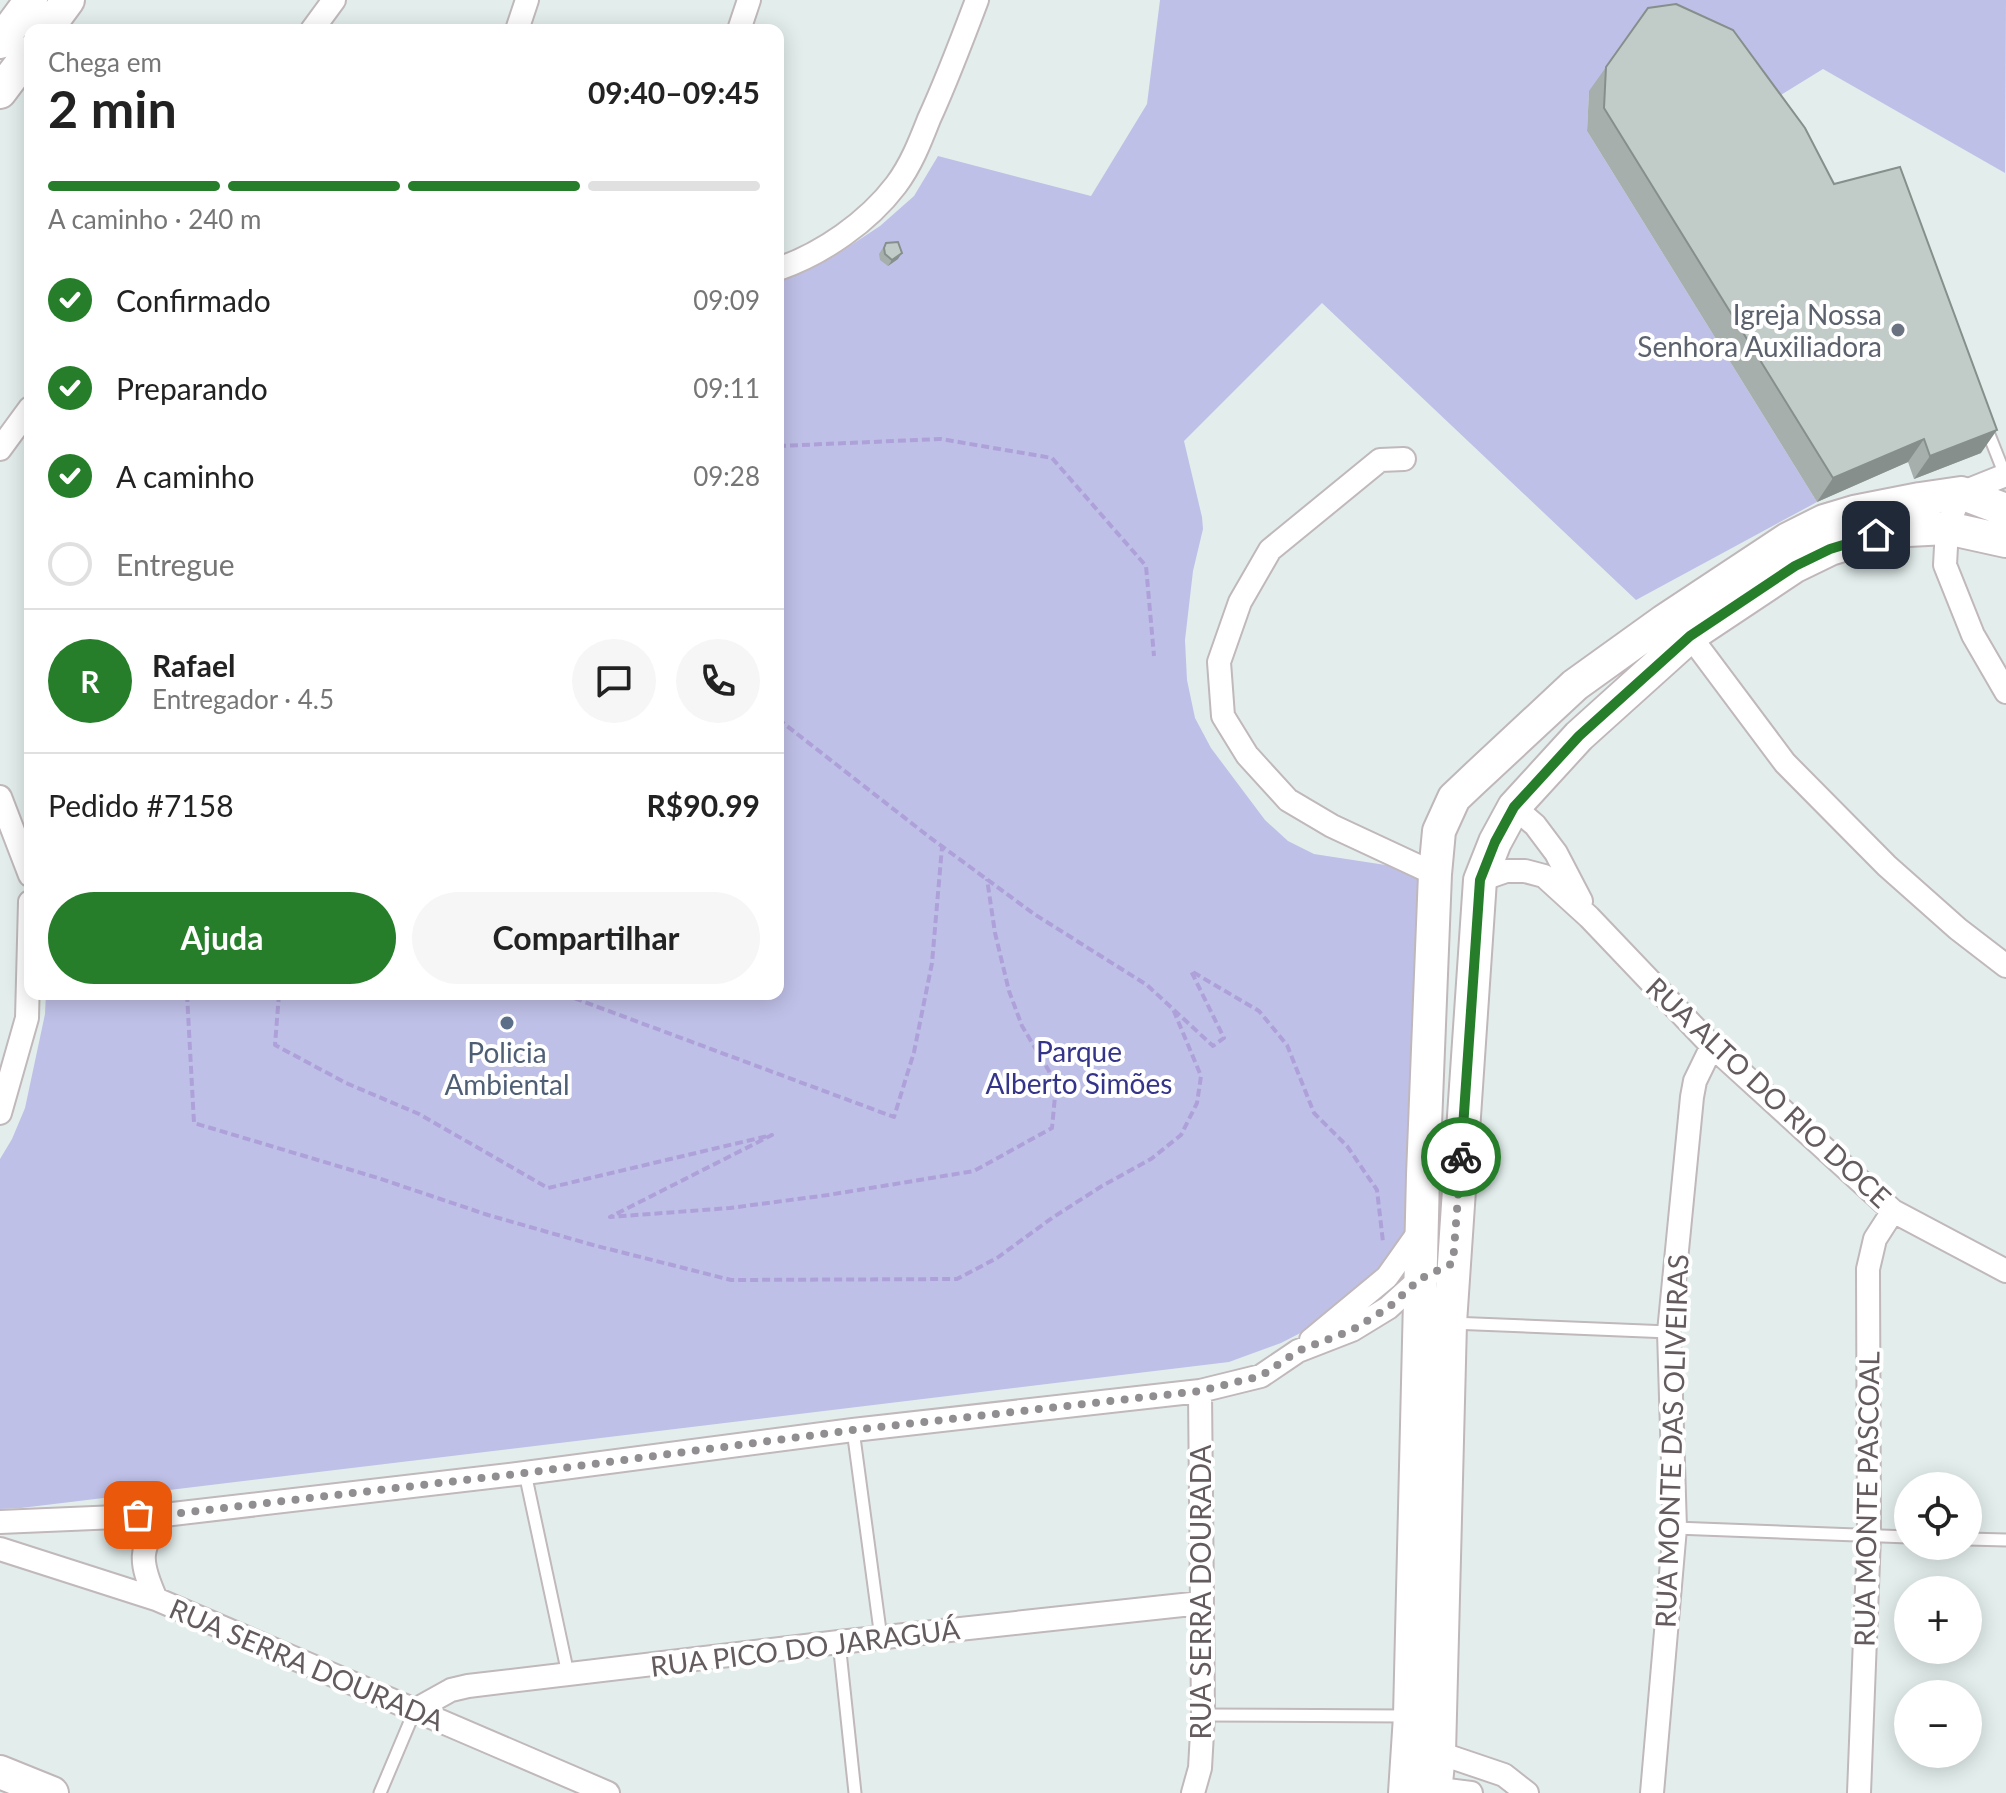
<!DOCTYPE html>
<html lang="pt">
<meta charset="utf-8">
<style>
:root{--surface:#fff;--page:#f6f6f6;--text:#222;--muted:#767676;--line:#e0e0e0;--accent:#267e2a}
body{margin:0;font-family:Lato,sans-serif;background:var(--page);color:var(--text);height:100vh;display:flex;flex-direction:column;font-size:30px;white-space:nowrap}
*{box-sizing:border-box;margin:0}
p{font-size:26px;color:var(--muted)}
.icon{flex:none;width:44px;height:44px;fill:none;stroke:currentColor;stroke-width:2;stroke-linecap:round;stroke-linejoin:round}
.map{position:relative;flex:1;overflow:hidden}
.panel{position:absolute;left:24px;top:24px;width:760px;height:976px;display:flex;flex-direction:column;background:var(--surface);border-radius:16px;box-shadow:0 4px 20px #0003}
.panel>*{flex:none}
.controls{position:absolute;left:1894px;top:1472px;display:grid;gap:16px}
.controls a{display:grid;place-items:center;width:88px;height:88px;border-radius:50%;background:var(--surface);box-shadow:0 4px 20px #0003;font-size:40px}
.pin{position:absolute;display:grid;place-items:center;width:68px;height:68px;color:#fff;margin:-34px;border-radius:16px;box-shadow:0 4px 12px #0006}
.courier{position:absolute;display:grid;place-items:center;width:80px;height:80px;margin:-40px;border:6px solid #267e2a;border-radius:50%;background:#fff;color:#222;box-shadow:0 2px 10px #0007}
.head em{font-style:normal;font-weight:700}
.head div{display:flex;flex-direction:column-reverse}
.head{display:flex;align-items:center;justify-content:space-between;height:136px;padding:0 24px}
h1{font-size:52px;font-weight:700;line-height:60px}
.bar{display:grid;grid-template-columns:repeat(4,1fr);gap:12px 8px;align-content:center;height:96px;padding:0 24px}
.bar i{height:10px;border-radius:6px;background:var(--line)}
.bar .on{background:var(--accent)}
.bar p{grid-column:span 4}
.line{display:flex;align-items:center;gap:20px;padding:0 24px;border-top:2px solid var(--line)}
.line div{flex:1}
.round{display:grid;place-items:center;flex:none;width:84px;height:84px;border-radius:42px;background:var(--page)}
ol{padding:0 24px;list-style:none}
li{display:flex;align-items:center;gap:24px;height:88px}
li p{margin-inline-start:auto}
li .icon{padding:8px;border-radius:50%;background:var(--accent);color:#fff;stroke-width:4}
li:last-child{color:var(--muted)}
li i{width:44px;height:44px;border:4px solid var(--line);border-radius:50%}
.primary-button{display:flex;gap:16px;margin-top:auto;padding:16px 24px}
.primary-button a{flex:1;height:92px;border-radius:48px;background:var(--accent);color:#fff;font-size:32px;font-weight:700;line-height:92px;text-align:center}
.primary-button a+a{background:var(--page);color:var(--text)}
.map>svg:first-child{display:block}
.green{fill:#bfc0e7}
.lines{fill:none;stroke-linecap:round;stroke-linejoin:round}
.lane-casing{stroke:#c0b8bb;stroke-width:15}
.street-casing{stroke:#c0b8bb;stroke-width:26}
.secondary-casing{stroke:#c0b7ba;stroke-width:36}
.path{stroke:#aea1d9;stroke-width:4;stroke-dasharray:8 4;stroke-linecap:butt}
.lane{stroke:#fff;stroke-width:11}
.street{stroke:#fff;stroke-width:22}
.secondary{stroke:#fff;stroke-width:32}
.wall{fill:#a6afac}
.shaded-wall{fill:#878f8c}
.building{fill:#c1ccc8;stroke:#878f8c;stroke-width:2}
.done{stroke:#908e90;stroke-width:8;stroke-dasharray:0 14.4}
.route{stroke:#267e2a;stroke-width:10}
.worship-dot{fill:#6b7280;stroke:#fff;stroke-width:3}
.service-dot{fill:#5c6f8a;stroke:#fff;stroke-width:3}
.labels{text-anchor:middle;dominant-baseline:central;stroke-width:8;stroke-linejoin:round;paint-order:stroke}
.worship-label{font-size:28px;fill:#5b616d;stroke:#fff;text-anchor:end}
.park-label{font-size:28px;fill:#35348b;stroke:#fff}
.service-label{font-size:28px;fill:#4e5e75;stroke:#fff}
.street-label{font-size:28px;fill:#645b5f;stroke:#fff}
</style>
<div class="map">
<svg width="2006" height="1793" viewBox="0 0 2006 1793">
<rect width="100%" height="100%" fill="#e3eeec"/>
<path class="green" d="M1160,0H2006L2005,173L1823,69L1758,109L1589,91L1587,131L1817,502L1636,600L1322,303L1184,441L1202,517L1203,529L1193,571L1185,640L1187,680L1195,718L1211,748L1265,820L1288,841L1314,854L1405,868L1423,881L1415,1225L1371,1281L1320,1323L1281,1343L1229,1362L21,1508L0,1509V1159L12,1139L25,1108L45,1014L46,994H778V280L810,268L833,257L880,226L914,196L938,156L1091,196L1147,104Z"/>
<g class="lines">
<defs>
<path id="lane" d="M1986,427L2005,475
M1451,1323L1669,1332
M853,1430L881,1638
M525,1473L568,1674
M1675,1528L1908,1537
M1968,1539L2006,1540
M839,1642L855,1793
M1203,1715L1406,1716
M380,1793L415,1710"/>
<path id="street" d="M312,30L334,0
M517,30L527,0
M739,30L749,0
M778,269C822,254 868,222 896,185C911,165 920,142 929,119C947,80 962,40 977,0
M0,449L30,408
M1404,459L1380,460L1270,550L1240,602L1219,662L1223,716L1247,755L1288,800L1332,826L1435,874
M2006,475L1961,493L1947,528L1945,565L1973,635L2006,692
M1679,630L1690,636L1785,763L1887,866L1958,929L2006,966
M0,797L30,875
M1514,807L1535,825L1556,853L1581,901
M1480,880L1506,871H1525L1544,876L1589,917L1712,1046L1893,1211L2006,1271
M0,1113L27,1018L30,902
M1311,1340L1387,1277L1421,1229
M0,1522L164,1515L525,1473L853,1430L1200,1391L1261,1376L1298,1351L1352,1330L1388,1308L1420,1279L1428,1276
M0,1549L156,1599L608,1793
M156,1599C139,1561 138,1549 164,1515
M415,1710L451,1690L468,1686L839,1642L1201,1603
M1427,1753H1439L1504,1775L1527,1793
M1424,1787L1471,1793
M1193,1793L1200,1768L1203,1715L1200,1391
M1652,1793L1675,1528L1669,1332L1692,1097L1695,1081L1712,1046
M1859,1793L1869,1536L1868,1269L1875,1239L1893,1211"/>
<path id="secondary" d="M46,30L68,0
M0,42L31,0
M0,92L30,52
M0,1772L52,1793
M1405,1793L1410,1716L1423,1175L1435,874L1439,831L1454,798L1473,780L1575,685L1664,621L1788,539L1824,521L1854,512L1920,499L1961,493L2006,510
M1435,1793L1439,1753L1450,1323L1480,880L1495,842L1514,807L1579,736L1690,636L1795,566L1830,549L1876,535L1908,530L1947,528L2006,541"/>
</defs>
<use href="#lane" class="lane-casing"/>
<use href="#street" class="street-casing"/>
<use href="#secondary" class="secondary-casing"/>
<path class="path" d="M778,446L941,439L1052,458L1146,566L1154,656
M778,719L928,836L1034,914L1147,985L1213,1046L1224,1038L1191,971L1259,1011L1287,1045L1314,1113L1347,1146L1377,1190L1383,1242
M187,994L194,1123L378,1178L488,1215L593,1245L731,1280L957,1279L997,1258L1052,1218L1102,1186L1151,1159L1181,1135L1197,1103L1201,1076L1173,1009
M279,994L275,1045L346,1083L419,1114L548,1188L772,1135L610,1217L730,1208L828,1195L974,1171L1052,1128L1055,1096L1049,1071L1022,1026L1009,991L995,933L987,879
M563,994L894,1117L914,1052L932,963L942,847"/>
<use href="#lane" class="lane"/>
<use href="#street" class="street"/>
<use href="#secondary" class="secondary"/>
</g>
<path class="wall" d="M1648,8L1834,184L1981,453L1914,479L1908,462L1817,502L1587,131L1589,91Z
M886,243L898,259L888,266L880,260L879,254Z"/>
<path class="shaded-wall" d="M902,253L898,259L888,266L892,260Z
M1997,430L1981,453L1914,479L1930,456Z
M1924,439L1908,462L1817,502L1833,478Z"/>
<path class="building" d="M1676,4L1733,30L1805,128L1834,184L1900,167L1997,430L1930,456L1924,439L1833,478L1604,108L1606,67L1648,8Z
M898,242L902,253L892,260L885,254L884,248L886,243Z"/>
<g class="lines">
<path class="done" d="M138,1515H164L525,1473L853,1430L1200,1391L1261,1376L1298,1351L1352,1330L1388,1308L1420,1279L1453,1263L1461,1157"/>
<path class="route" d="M1461,1157L1480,880L1495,842L1514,807L1579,736L1690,636L1795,566L1830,549L1876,535"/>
</g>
<circle class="worship-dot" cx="1898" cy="330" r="8"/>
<circle class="service-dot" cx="507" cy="1023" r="8"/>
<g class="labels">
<g class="worship-label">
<text x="1882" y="314">Igreja Nossa<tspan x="1882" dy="32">Senhora Auxiliadora</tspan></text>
</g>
<g class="park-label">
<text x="1079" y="1051">Parque<tspan x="1079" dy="32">Alberto Simões</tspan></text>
</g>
<g class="service-label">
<text x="507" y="1052">Policia<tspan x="507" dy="32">Ambiental</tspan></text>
</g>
<g class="street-label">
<text transform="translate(1769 1092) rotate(43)">RUA ALTO DO RIO DOCE</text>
<text transform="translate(1671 1441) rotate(-88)">RUA MONTE DAS OLIVEIRAS</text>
<text transform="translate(1866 1499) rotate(-89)">RUA MONTE PASCOAL</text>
<text transform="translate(1200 1592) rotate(-90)">RUA SERRA DOURADA</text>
<text transform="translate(805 1647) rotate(-7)">RUA PICO DO JARAGUÁ</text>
<text transform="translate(307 1664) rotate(23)">RUA SERRA DOURADA</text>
</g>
</g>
</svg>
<div class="controls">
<a><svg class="icon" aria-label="locate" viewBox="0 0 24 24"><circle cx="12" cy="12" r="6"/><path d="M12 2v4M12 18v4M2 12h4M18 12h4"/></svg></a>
<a>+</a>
<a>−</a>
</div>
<div class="pin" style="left:138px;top:1515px;background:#ea580c"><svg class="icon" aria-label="bag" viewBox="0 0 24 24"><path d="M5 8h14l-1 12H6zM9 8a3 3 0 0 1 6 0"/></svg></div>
<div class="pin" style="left:1876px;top:535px;background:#1f2937"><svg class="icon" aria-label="home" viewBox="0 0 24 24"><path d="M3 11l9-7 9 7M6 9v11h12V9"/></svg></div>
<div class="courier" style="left:1461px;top:1157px"><svg class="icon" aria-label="bike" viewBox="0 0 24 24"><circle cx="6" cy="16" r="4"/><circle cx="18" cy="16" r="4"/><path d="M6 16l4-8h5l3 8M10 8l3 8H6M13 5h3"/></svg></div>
<section class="panel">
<div class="head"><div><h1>2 min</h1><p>Chega em</p></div><em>09:40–09:45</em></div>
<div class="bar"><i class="on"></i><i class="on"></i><i class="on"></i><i></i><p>A caminho · 240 m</p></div>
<ol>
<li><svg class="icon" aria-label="check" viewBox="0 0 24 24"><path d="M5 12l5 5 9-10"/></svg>Confirmado<p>09:09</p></li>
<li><svg class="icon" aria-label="check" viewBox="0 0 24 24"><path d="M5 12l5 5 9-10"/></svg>Preparando<p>09:11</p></li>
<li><svg class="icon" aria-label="check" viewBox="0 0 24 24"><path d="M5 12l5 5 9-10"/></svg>A caminho<p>09:28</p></li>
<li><i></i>Entregue</li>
</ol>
<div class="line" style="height:144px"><b class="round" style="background:var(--accent);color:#fff">R</b><div><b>Rafael</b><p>Entregador · 4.5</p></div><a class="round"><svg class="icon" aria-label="chat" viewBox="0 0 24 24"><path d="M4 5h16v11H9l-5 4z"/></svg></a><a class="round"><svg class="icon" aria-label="phone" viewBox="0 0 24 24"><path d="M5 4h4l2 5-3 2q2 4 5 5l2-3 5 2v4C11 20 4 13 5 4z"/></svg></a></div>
<div class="line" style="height:104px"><div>Pedido #7158</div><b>R$90.99</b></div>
<div class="primary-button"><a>Ajuda</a><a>Compartilhar</a></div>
</section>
</div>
